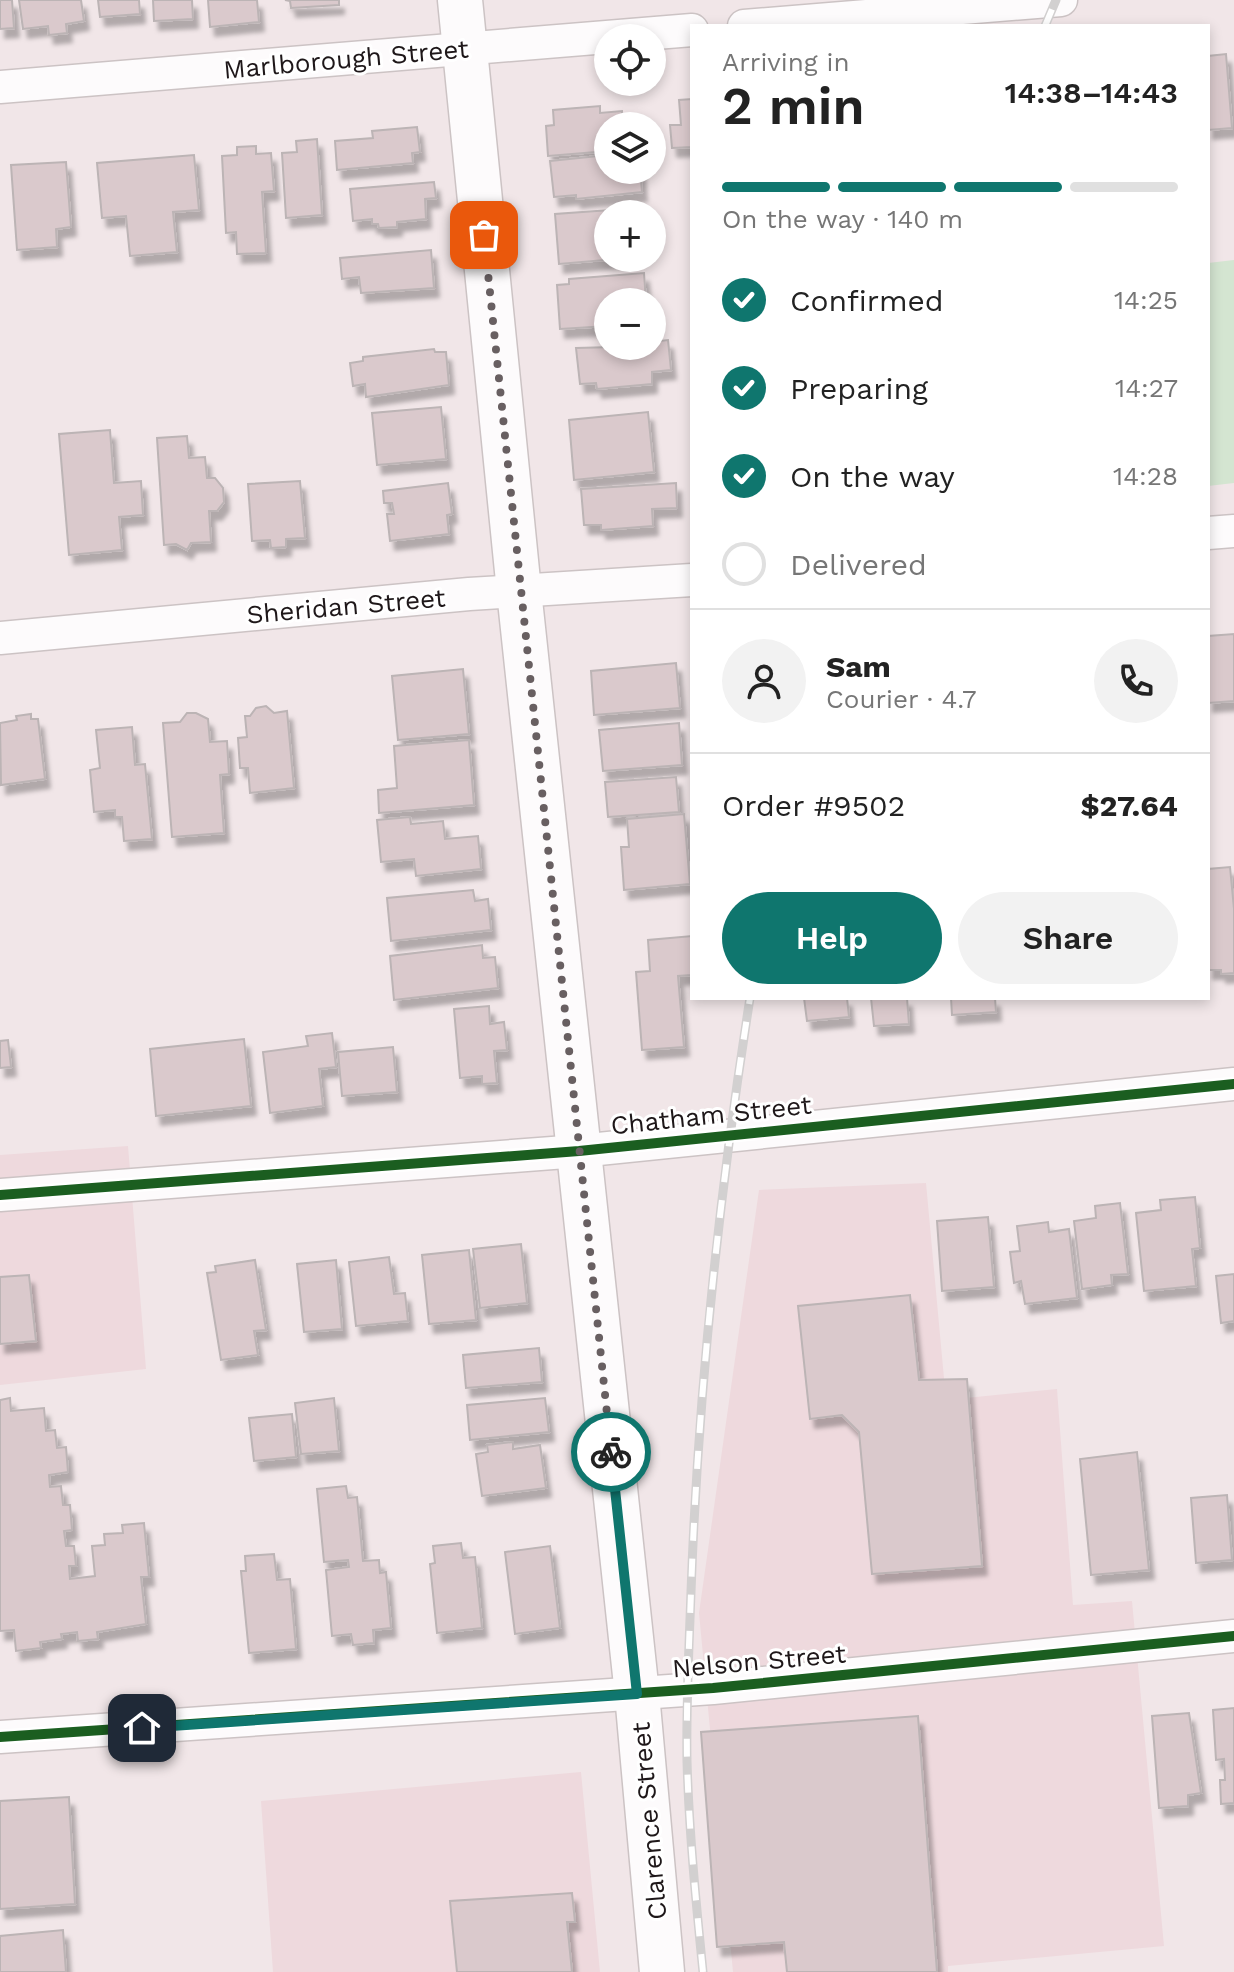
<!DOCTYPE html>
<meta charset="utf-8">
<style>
:root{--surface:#fff;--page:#f2f2f2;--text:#222;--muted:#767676;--line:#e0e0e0;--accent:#0f766e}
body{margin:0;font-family:"Work Sans",sans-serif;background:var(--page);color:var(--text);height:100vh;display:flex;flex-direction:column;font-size:30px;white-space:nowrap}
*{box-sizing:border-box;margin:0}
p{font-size:26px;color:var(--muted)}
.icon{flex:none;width:44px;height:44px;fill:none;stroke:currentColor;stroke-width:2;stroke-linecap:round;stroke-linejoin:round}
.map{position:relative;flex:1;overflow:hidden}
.side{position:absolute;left:690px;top:24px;width:520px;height:976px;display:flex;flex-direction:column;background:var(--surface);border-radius:0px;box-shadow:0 4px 12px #0003}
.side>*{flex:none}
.controls{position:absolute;left:594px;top:24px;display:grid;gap:16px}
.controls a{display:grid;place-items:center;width:72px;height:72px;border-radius:50%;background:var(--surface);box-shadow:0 4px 12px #0003;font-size:40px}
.pin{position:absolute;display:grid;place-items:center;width:68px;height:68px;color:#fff;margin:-34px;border-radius:16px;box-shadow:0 4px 12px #0006}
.courier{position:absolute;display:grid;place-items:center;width:80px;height:80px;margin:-40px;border:6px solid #0f766e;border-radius:50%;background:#fff;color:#222;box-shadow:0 2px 10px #0007}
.summary em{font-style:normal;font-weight:600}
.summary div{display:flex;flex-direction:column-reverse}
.summary{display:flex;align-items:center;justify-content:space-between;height:136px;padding:0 32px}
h1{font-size:52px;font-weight:600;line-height:60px}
.bar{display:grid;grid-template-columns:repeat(4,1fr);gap:12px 8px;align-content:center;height:96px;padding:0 32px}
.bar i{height:10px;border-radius:6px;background:var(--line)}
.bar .active{background:var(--accent)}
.bar p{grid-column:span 4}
.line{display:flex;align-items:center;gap:20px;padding:0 32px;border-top:2px solid var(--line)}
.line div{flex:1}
.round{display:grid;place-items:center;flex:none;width:84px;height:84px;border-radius:42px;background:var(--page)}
ol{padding:0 32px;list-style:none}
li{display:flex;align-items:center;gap:24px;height:88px}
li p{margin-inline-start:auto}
li .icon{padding:8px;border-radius:50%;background:var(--accent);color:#fff;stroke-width:4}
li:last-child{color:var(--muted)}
li i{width:44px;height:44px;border:4px solid var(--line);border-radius:50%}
.action{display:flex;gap:16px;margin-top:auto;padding:16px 32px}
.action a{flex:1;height:92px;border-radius:48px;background:var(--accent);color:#fff;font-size:32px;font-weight:600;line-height:92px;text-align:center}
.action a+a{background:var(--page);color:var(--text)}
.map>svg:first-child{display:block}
.built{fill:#eed9dd}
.green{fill:#d4e5d1}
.building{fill:#dac9cc;stroke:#bcb4b5;stroke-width:2;filter:url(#shadow)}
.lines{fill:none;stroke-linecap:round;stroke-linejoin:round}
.minor-casing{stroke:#ccc3c4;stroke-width:35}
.secondary-casing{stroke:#ccc3c4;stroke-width:47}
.minor{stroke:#fdfbfc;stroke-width:32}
.secondary{stroke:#fdfbfc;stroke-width:44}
.rail-casing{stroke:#d2d0d0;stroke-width:9}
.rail{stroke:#fff;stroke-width:6;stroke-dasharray:18;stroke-linecap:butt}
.cycleway-casing{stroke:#fff;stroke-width:15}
.cycleway{stroke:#1b5e20;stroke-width:10}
.done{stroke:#685f61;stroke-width:8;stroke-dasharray:0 14.4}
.route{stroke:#0f766e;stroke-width:10}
.labels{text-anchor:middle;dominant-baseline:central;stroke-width:6;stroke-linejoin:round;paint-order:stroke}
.street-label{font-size:26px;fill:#1e1719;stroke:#fff}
</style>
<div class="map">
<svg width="1234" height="1972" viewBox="0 0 1234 1972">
<defs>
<filter id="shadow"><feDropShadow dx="5" dy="9" stdDeviation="2" flood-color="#0004"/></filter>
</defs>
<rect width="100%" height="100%" fill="#f1e6e8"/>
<path class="built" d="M128,1146L146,1369L0,1385V1155Z
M926,1183L946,1400L1057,1389L1073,1605L1132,1601L1164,1946L948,1966V1972H733L699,1613L759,1190Z
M581,1772L600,1972H273L261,1801Z"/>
<path class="green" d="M1234,260V483L1208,486V263Z"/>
<path class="building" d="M0,0H12L14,28L0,29Z
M19,0H81L84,21L66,24L67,33L49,35L48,26L23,29Z
M98,0H139L140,14L100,17Z
M153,0H192L193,19L154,21Z
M208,0H257L259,22L210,27Z
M285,0H339V5L291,8L290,1Z
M1226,54L1232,128L1208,130V56Z
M692,99V147L672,148L670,125H681L679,100Z
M600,106V113L622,111L623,126H608V151L548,156L546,126L554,125L553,110Z
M417,127L420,152L412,153L413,163L337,170L335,141L373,138L372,131Z
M317,139L322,215L286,218L282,153L297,152L296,141Z
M256,146V154L271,153L274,191L262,192L266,253L237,254L236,232L226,233L222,156L237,155V147Z
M194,155L199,210L173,212L177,252L130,256L126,216L102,218L97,163Z
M608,155V170H640L642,192L576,199V195L554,197L550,161Z
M66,162L71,227L56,229L57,247L17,250L11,165Z
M434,182L436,198L425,199L426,219L397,222V227L379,228L378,224H372V219L353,221L350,189Z
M624,209L625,214H608V258H628L559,264L555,214Z
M431,250L434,288L361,293L359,277L342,279L340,258Z
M644,273L646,302H608V326L560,329L557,285L569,284V279Z
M668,340L671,370L652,372V384L597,389L596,383L580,384L576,348L652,346V342Z
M434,349L435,352H446L449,385L366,397L365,384L353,386L350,363L363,361V357Z
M441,407L446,459L377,465L372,413Z
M648,412L654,472L574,480L569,420Z
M110,430L114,483L141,481L143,515L119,517L122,550L69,555L59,434Z
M187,436L189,458L205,457L207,478H215L223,488L224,502L217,511H209L211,542L191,543L187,550L176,544L164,545L157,438Z
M300,481L305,538L286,539V547L271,548L270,540L252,541L248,484Z
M448,483L452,514L447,515L449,534L390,541L387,514H394L392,503H384L383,491Z
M676,483L677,508L652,509L653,526L601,530V525H584L581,489Z
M1234,634V701L1208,703V636Z
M676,663L680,708L594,715L591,671Z
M463,669L469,734L398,740L392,676Z
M266,706L274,713L287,711L294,788L250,793L248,768H240L238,738L247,737L245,716H250L256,708Z
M187,713H196L208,719L210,742L227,741L229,774L220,775L224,833L172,837L163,723L180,722Z
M31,714V719H38L45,779L1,785L0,723L17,720L16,716Z
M679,723L682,765L603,771L599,730Z
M132,727L135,765L145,764L152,839L124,841L122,817H115V810L94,812L90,770L100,768L96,730Z
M469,740L474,805L379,813L378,790L397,788L394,746Z
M676,777L679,812L608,817L605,782Z
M684,814L690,884L624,890L621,847H629L627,819Z
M410,817L411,824L443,821L445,839L478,836L481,869L416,876L414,859L381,862L377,820Z
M1230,867L1234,909V973L1221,974V970H1208V869Z
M473,890L475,901L488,899L491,930L391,941L387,898Z
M692,936V975L678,976L684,1047L642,1050L636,972L650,971L648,940Z
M482,945L483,958L495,957L498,988L394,1000L390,956Z
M804,998H847L849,1017L807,1021Z
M871,998H907L909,1024L874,1026Z
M951,998H995L996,1012L952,1015Z
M489,1006L490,1024L504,1022L507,1050L494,1051L497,1083L482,1084V1076L460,1078L454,1009Z
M332,1033L336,1067L319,1069L323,1106L270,1113L263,1052L308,1046L306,1036Z
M244,1039L251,1106L156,1116L150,1049Z
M8,1040L11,1067L0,1068V1041Z
M393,1047L397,1092L342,1096L338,1052Z
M1195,1197L1200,1248L1192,1249L1196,1286L1144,1291L1136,1213L1161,1210L1160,1200Z
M1120,1203L1128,1274L1111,1275L1112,1285L1082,1289L1074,1221L1096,1218L1095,1206Z
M988,1217L994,1287L942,1291L937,1221Z
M1048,1222L1049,1232L1069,1229L1077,1298L1025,1304L1021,1281L1014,1283L1010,1252L1020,1251L1017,1226Z
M521,1244L527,1303L480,1308L473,1249Z
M469,1250L476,1320L429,1324L422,1255Z
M389,1257L394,1294L405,1293L408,1321L356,1326L349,1262Z
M255,1260L266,1330L254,1331L258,1355L221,1360L207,1273L216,1272L215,1266Z
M336,1260L342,1329L304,1332L297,1264Z
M1234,1274V1321L1221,1323L1216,1276Z
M29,1275L36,1341L0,1344V1277Z
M910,1295L919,1380L967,1379L982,1566L872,1574L859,1432L842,1415L810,1419L798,1306Z
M539,1348L542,1382L466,1388L463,1355Z
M10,1398L11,1411L44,1408L46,1431L55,1430L57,1448L66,1447L68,1472L49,1475L50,1487L61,1486L63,1505H70L72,1530L64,1531L66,1546H74L76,1566H69L70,1579L95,1576L92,1546L105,1545L104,1534L123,1533L122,1525L144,1523L149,1577H141L146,1624L97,1632L98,1639L78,1641L77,1632L61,1634L62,1639L40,1642L41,1648L16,1651L14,1630L0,1631V1400Z
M334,1398L339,1451L301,1454L295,1403Z
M545,1398L549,1432L470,1440L467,1405Z
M292,1414L296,1457L254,1461L249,1418Z
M513,1442V1449L540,1445L546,1488L482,1496L476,1454L488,1452L487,1445Z
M1137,1452L1149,1570L1091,1575L1080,1459Z
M346,1486L348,1498L357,1497L363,1561L379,1560L380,1573L386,1572L391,1628L373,1630L374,1643L353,1645L351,1634L332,1636L326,1570L349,1567L348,1560L324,1562L317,1489Z
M1227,1495L1232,1560L1196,1563L1191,1498Z
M461,1543L463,1558L475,1557L482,1628L437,1633L430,1564L435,1563L433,1546Z
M550,1546L560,1628L515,1634L505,1552Z
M274,1554L277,1580L290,1579L296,1649L249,1653L241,1571H246L245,1556Z
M1234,1708V1803L1221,1804L1220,1780H1225L1224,1759L1216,1760L1213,1710Z
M1189,1713L1201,1793L1188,1795V1806L1159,1808L1152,1716Z
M918,1716L937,1972H787L784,1942L717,1947L701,1732Z
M69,1797L75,1904L0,1909V1801Z
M572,1893L575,1922H567L572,1972H457L450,1901Z
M63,1930L66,1972H0V1936Z"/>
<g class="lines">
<defs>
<path id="minor" d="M744,26L1061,0
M0,87L692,30
M1208,533L1234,531
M0,638L469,594L692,580
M0,1195L579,1151L1234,1084
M0,1737L713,1688L1234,1636"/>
<path id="secondary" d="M460,0L519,591L637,1694L662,1972"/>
</defs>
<use href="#minor" class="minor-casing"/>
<use href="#secondary" class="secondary-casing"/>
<use href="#minor" class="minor"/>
<use href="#secondary" class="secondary"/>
<defs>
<path id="rail" d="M1045,26L1056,0
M703,1972C696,1902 689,1832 687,1761C686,1705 689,1649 691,1592C698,1393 719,1195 750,998"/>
</defs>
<use href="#rail" class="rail-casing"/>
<use href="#rail" class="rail"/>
<defs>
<path id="cycleway" d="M0,1195L579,1151L1234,1084
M0,1737L713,1688L1234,1636"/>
</defs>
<use href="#cycleway" class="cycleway-casing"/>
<use href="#cycleway" class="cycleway"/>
</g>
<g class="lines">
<path class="done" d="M484,235L611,1452"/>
<path class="route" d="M142,1728L637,1694L611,1452"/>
</g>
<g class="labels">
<g class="street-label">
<text transform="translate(346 59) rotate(-5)">Marlborough Street</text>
<text transform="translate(346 606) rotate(-5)">Sheridan Street</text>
<text transform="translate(711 1115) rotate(-6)">Chatham Street</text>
<text transform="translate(759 1661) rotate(-5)">Nelson Street</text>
<text transform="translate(649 1821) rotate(-95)">Clarence Street</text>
</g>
</g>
</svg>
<div class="controls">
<a><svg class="icon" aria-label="locate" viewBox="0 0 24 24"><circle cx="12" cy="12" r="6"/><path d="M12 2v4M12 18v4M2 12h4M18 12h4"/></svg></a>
<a><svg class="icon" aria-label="layers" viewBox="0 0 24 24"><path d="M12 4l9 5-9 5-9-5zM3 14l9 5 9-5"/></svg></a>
<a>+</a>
<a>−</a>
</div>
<div class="pin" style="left:484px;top:235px;background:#ea580c"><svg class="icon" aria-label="bag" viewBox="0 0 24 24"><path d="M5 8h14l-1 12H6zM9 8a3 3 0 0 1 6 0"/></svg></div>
<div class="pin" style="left:142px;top:1728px;background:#1f2937"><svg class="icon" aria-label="home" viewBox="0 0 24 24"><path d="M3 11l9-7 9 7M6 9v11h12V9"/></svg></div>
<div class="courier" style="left:611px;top:1452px"><svg class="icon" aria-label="bike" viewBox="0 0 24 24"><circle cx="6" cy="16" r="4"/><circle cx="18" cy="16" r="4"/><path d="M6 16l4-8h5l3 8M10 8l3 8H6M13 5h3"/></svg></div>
<section class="side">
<div class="summary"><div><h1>2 min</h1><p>Arriving in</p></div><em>14:38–14:43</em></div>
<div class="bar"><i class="active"></i><i class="active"></i><i class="active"></i><i></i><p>On the way · 140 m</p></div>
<ol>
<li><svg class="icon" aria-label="check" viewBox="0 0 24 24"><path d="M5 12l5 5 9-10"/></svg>Confirmed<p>14:25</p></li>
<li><svg class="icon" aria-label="check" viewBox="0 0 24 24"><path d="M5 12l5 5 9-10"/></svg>Preparing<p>14:27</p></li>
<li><svg class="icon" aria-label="check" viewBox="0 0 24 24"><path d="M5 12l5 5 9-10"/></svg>On the way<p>14:28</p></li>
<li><i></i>Delivered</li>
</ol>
<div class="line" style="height:144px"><a class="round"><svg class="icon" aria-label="person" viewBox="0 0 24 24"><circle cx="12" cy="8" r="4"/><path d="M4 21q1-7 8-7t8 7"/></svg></a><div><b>Sam</b><p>Courier · 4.7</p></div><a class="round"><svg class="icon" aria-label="phone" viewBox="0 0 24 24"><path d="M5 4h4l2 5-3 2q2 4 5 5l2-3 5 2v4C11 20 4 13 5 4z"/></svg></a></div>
<div class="line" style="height:104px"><div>Order #9502</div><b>$27.64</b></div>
<div class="action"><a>Help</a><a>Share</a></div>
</section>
</div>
